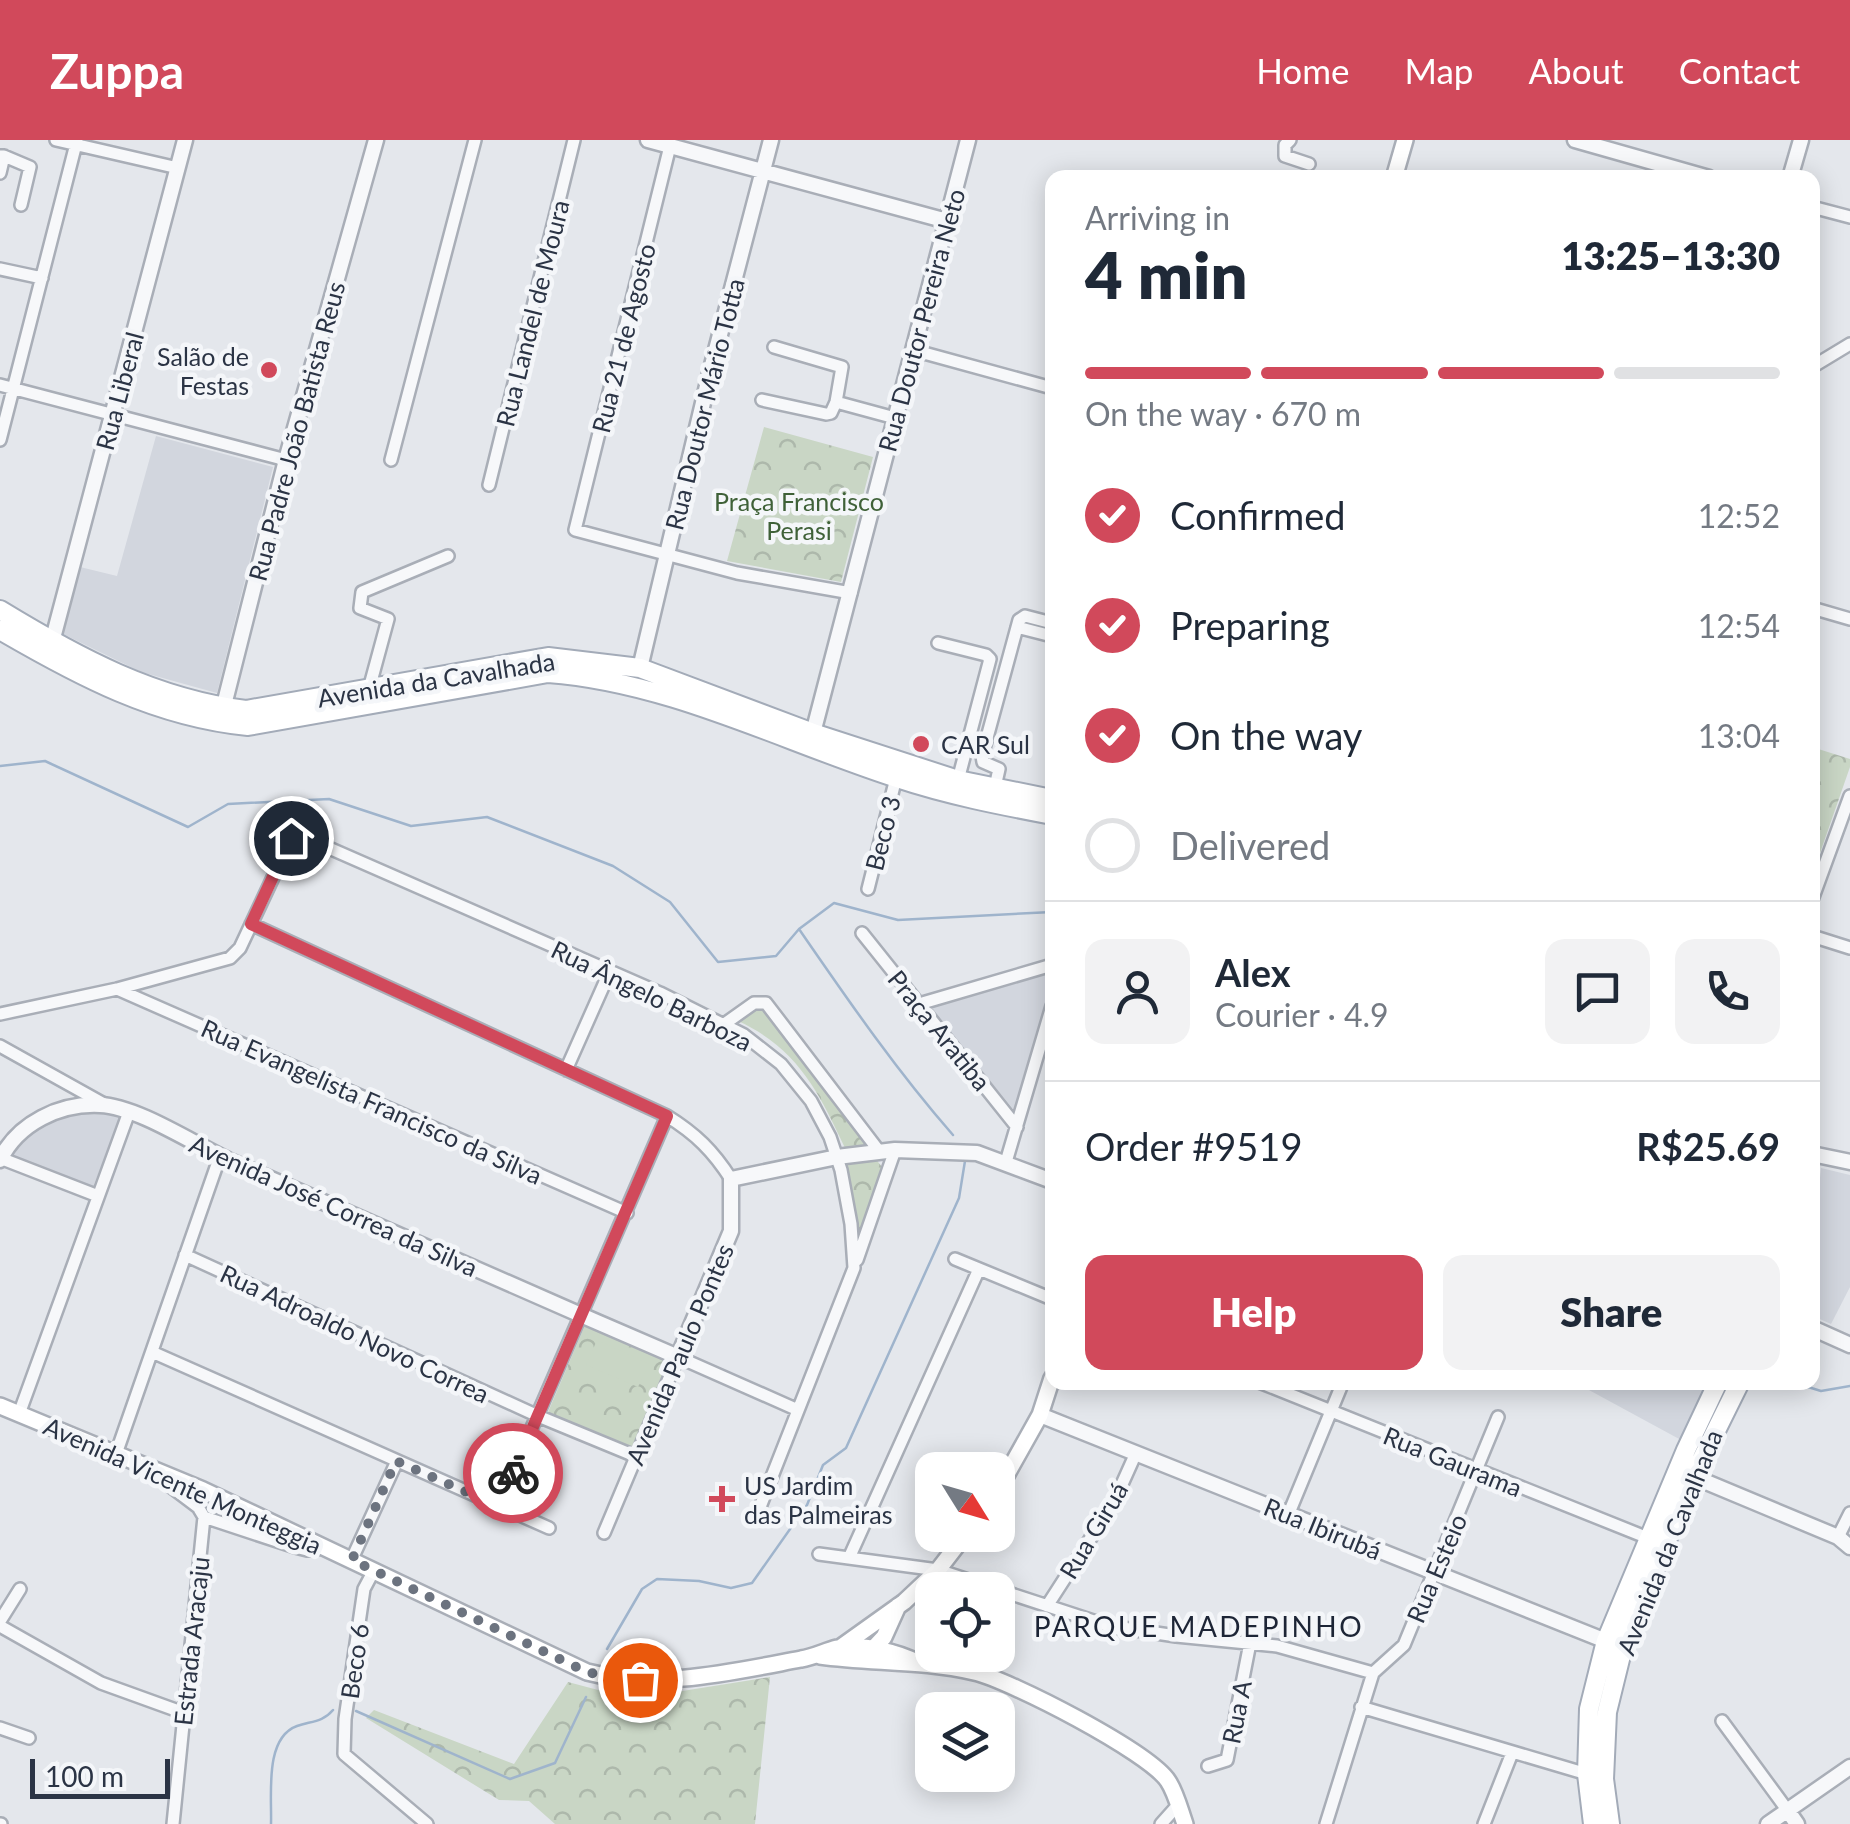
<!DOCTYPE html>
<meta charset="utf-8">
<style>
:root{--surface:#fff;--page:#f2f2f3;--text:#1f2937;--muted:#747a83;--line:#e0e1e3;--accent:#d1495b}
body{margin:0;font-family:Lato,sans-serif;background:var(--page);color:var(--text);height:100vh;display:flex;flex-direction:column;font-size:38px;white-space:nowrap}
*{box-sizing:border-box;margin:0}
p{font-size:32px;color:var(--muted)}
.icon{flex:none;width:55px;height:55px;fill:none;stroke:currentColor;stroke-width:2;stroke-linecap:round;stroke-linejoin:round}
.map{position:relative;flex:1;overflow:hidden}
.panel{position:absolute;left:1045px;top:30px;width:775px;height:1220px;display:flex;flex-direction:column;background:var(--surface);border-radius:20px;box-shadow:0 5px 25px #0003}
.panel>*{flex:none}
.needle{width:65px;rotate:127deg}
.tools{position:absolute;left:915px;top:1312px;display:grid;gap:20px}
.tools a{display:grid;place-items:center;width:100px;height:100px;border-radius:20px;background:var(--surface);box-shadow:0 5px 25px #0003;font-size:50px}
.scale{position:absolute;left:30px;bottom:25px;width:140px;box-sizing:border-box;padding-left:10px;border:5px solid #2b3445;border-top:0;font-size:28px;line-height:35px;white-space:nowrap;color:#2b3445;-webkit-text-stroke:8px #f4f6f9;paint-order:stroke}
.pin{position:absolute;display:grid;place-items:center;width:85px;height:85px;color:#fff;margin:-42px;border:5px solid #fff;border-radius:50%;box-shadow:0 2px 10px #0007}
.courier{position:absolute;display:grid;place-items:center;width:100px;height:100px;margin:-50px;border:8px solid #d1495b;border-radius:50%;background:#fff;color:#222;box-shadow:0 2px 12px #0007}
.headline em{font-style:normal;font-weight:800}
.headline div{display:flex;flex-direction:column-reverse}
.headline{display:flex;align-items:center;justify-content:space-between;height:170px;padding:0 40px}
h1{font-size:65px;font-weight:800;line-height:75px}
.bar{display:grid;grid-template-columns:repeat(4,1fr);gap:15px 10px;align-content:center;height:120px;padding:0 40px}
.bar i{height:12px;border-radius:8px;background:var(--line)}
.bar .current{background:var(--accent)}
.bar p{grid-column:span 4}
.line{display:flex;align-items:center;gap:25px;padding:0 40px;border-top:2px solid var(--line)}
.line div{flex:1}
.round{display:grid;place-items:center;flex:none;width:105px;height:105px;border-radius:20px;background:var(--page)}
ol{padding:0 40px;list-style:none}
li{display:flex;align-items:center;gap:30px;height:110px}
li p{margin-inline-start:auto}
li .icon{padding:10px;border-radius:50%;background:var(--accent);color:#fff;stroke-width:4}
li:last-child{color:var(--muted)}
li i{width:55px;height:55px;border:5px solid var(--line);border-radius:50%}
.primary-button{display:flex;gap:20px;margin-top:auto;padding:20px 40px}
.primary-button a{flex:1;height:115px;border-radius:20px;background:var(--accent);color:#fff;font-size:40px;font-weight:800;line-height:115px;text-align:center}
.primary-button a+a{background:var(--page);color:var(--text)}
header{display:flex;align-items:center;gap:60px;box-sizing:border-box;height:140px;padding:0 50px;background:var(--accent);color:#fff}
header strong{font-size:48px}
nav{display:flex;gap:55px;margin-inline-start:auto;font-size:35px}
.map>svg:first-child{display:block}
.built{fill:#d2d6de}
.forest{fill:url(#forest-crowns)}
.garden{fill:#c9d6c5}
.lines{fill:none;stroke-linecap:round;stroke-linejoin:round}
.stream{stroke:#9fb4cc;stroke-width:2.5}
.minor-casing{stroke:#a9aeb7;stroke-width:16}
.tertiary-casing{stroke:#a9aeb7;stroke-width:19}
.secondary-casing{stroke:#a9aeb7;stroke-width:20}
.primary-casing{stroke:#a3abb8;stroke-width:22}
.minor{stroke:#f7f8fa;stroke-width:11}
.tertiary{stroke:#f7f8fa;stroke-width:14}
.secondary{stroke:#fff;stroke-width:15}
.primary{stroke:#fff;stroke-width:18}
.done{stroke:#6c737f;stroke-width:10;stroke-dasharray:0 18}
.route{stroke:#d1495b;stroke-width:12}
.poi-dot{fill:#d1495b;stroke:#f4f6f9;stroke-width:4}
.labels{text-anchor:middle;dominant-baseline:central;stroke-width:9;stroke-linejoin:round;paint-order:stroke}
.street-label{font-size:25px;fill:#2b3445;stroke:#f4f6f9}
.poi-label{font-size:25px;fill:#2b3445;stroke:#f4f6f9;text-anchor:start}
.park-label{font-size:25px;fill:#3f6138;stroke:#f4f6f9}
.neighbourhood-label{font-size:28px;letter-spacing:2.5px;fill:#1d2536;stroke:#f4f6f9}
</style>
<header>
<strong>Zuppa</strong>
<nav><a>Home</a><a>Map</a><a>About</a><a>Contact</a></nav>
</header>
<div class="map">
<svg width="1850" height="1684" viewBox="0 0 1850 1684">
<defs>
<pattern id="forest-crowns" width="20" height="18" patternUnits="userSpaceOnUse" patternTransform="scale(2.5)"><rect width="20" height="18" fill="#c9d6c5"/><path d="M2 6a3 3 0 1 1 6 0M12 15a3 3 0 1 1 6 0" fill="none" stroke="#adb8ab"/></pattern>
</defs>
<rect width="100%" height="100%" fill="#e4e7ec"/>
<path class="built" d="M156,296L273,327L217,553L141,532L63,494L80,427L117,436Z
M1052,833V846L1014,970L929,867Z
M87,972L122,976L92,1049L10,1017L30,993L51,981Z
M1821,1028L1850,1035V1147L1831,1184L1813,1176V1105Z
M1576,1243H1709L1681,1300Z"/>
<path class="forest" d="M764,287L873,317L841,442L727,421Z
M1812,607L1850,619V627L1813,733Z
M763,867L869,1005L845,1008C819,952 797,908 738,881L753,868Z
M875,1018L882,1027L859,1093L846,1023Z
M586,1183L673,1220L635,1309L548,1272Z
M770,1537L755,1684H555L529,1661L499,1660L366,1578L374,1570L514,1624L568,1542L632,1559Z"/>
<path class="garden" d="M597,1200L649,1224L638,1247L586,1225Z"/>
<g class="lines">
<path class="stream" d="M0,626L45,621L188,687L228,664L329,659L411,686L487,677L613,726L670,762L718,822L776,816L799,789L834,763L898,780L1052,772
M799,789C848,860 896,930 953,995
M1792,1242L1821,1251L1850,1246
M607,1509L642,1449L657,1439L699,1441L731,1448L752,1443L807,1365L823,1325L846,1308L959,1058L965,1021
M356,1571L510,1639L555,1623L586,1557
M271,1684C272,1655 264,1598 297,1586C312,1581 323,1582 333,1570"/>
<defs>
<path id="minor" d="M56,0L178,28
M1290,0L1285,5V16L1309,24
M670,6L575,390L737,433L851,453
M0,16H4L0,33
M4,16L30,27L21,65
M1812,67L1850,77
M0,129L42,138
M774,207L842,227L836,262L895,278
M913,210L1052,248
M1812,227L1850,204
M0,245L286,320
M762,260L826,274L831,273L836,262
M0,300L77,0
M391,320L475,0
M489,345L574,0
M1812,468L1850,479
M1017,487L1052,496
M938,503L986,515L990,519L958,640
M369,549L388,479L360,468L362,452L448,416
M995,647L999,629L983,622L982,616L1019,480L1025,476L1052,483
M868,749L896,638
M1812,760L1850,656
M251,784L667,976C696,994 713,1011 731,1039
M862,793L1017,987
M1812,796L1850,808
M117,849L627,1073
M919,864L1052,825
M0,874L117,849L230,818L240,808L291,699L297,694L660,853L744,895L781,924L811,961L830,997L841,1030L851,1084L854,1128L758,1372
M723,885L754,863H766L879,1011
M0,906L104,964
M566,930L610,831
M0,1018L98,1056
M1006,1022L1052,866
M185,1115L538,1276L635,1316
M955,1119L1052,1159
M857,1120L895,1010
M152,1212L549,1388
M1259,1242L1648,1398
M19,1274L129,972
M116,1314L220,1016
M149,1330L198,1367L204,1377L295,1407L307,1410L322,1408
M498,1366L667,976
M1289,1373L1343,1242
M604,1393L678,1217L798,1270
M1838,1397L1850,1373
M819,1414L938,1430L1109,1486L1176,1496L1277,1506L1373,1533
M849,1418L979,1129
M351,1421L397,1321
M373,1432L364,1449L345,1579L344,1614L427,1684
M1047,1466L1114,1362L1136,1313
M0,1481L20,1449
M0,1486L101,1543L184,1573
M1361,1567L1587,1634
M1722,1581L1788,1671
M0,1588L29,1598
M1208,1626L1227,1620L1250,1503
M0,1684H1
M173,1684L204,1377
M1161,1684L1178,1665
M1326,1684L1373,1533L1404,1505L1498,1277
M1484,1684L1512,1613"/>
<path id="tertiary" d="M648,0L947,81
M1575,0L1709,38
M1790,38L1801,0
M52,502L185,0
M640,528L711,229L771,0
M222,573L286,320L376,0
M813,593L968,0
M1812,1014L1850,1022
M0,1020C18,983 60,963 100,965C137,966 197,1006 232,1022C381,1087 529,1153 678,1217L731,1091V1039L837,1017L895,1010L977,1013L1052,1041
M1812,1188L1850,1205
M1040,1275L1606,1501
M1687,1334L1838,1397L1850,1407
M1788,1671L1797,1684
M1768,1684L1850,1627"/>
<path id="secondary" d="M1394,38L1405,0
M0,1266L203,1350L587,1532C656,1550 732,1532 801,1519C814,1517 825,1511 837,1508C863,1503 897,1512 919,1523
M998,1350L1040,1275L1052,1238
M841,1507L904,1462L938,1430L965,1395
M869,1513L884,1497L898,1466
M820,1516C871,1523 923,1520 974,1532C1010,1540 1149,1612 1168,1641C1176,1653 1180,1670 1185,1684"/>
<path id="primary" d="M0,470C77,517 155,559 246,570L548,517L640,528L813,593L958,640L1052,659
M0,490C79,536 156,577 248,586L548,533C670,542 782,601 897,638C948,655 1000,665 1052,675
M1593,1684L1587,1634L1589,1569L1606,1501L1686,1310L1718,1242
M1610,1684L1604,1639L1607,1572L1623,1507L1693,1337L1740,1242"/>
</defs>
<use href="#minor" class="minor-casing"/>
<use href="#tertiary" class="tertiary-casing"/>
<use href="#secondary" class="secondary-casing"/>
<use href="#primary" class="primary-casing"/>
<use href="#minor" class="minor"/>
<use href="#tertiary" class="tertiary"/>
<use href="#secondary" class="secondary"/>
<use href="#primary" class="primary"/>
</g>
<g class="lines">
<path class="done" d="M513,1333L498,1366L396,1321L352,1420L587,1532L620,1540H640"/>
<path class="route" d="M291,698L251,784L667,976L513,1333"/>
</g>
<g class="poi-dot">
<circle cx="269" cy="230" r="10"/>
<circle cx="921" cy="604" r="10"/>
<path d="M717 1344h10v10h10v10h-10v10h-10v-10h-10v-10h10z"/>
</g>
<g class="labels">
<g class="street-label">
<text transform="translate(532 173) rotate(-76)">Rua Landel de Moura</text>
<text transform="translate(921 180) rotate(-75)">Rua Doutor Pereira Neto</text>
<text transform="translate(623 198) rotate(-76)">Rua 21 de Agosto</text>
<text transform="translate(119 251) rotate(-75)">Rua Liberal</text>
<text transform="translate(704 264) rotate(-76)">Rua Doutor Mário Totta</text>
<text transform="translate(296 291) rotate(-75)">Rua Padre João Batista Reus</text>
<text transform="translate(436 539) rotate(-9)">Avenida da Cavalhada</text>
<text transform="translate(882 693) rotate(-76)">Beco 3</text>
<text transform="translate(652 855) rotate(26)">Rua Ângelo Barboza</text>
<text transform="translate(940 890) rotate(51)">Praça Aratiba</text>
<text transform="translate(372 961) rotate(24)">Rua Evangelista Francisco da Silva</text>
<text transform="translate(334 1065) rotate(24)">Avenida José Correa da Silva</text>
<text transform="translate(355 1193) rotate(25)">Rua Adroaldo Novo Correa</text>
<text transform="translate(679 1214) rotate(-67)">Avenida Paulo Pontes</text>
<text transform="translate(1453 1321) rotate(22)">Rua Gaurama</text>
<text transform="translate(183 1345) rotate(24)">Avenida Vicente Monteggia</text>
<text transform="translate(1323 1388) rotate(22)">Rua Ibirubá</text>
<text transform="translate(1093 1390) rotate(-59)">Rua Giruá</text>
<text transform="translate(1669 1402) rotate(-68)">Avenida da Cavalhada</text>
<text transform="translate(1436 1428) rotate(-67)">Rua Esteio</text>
<text transform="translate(191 1501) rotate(-84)">Estrada Aracaju</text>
<text transform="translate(354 1521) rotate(-82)">Beco 6</text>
<text transform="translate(1236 1572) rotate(-79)">Rua A</text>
</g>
<g class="poi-label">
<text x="249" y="216" text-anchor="end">Salão de<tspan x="249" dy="29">Festas</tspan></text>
<text x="941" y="604">CAR Sul</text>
<text x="744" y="1345">US Jardim<tspan x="744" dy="29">das Palmeiras</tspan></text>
</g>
<g class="park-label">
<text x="799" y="361">Praça Francisco<tspan x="799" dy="29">Perasi</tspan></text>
</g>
<g class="neighbourhood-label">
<text x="1199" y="1486">PARQUE MADEPINHO</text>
</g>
</g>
</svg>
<div class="tools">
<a><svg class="needle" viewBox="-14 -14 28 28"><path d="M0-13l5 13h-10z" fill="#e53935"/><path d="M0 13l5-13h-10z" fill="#747a83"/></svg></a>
<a><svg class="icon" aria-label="locate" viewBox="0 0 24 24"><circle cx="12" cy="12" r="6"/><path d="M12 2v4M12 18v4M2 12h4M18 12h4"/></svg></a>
<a><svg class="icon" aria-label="layers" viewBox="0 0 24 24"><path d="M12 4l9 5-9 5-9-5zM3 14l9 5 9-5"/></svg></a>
</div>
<div class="scale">100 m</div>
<div class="pin" style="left:640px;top:1540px;background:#ea580c"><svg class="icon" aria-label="bag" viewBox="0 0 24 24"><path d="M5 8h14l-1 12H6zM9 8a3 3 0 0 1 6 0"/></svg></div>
<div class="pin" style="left:291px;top:698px;background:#1f2937"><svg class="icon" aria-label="home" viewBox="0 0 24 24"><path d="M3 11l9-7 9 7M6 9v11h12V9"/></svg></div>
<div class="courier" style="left:513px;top:1333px"><svg class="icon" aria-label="bike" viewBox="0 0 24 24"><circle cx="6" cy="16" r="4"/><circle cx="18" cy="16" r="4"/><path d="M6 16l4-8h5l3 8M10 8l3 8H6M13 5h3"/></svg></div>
<section class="panel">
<div class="headline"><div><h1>4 min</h1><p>Arriving in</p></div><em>13:25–13:30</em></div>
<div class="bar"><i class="current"></i><i class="current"></i><i class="current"></i><i></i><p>On the way · 670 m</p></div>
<ol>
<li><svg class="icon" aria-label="check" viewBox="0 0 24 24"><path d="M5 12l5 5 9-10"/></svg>Confirmed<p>12:52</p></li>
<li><svg class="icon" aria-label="check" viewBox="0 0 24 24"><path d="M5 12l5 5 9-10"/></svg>Preparing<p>12:54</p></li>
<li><svg class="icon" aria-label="check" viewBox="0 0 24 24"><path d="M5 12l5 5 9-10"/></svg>On the way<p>13:04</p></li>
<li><i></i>Delivered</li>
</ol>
<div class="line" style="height:180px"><a class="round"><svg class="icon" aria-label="person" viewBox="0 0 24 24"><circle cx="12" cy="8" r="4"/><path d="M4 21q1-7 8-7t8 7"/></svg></a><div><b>Alex</b><p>Courier · 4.9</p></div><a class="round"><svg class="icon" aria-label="chat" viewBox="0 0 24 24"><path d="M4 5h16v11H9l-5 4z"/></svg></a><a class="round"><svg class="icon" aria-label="phone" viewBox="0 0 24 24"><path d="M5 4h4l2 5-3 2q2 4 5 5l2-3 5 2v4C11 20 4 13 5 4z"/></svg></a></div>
<div class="line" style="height:130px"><div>Order #9519</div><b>R$25.69</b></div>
<div class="primary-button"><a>Help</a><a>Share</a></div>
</section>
</div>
